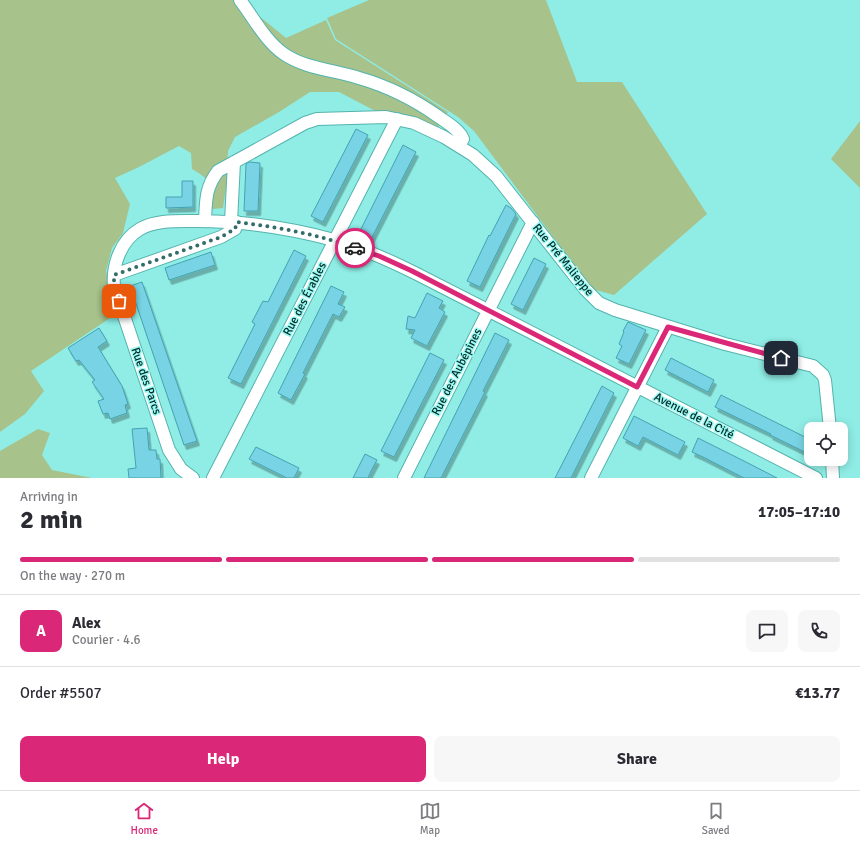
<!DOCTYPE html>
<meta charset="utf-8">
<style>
:root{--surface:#fff;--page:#f7f7f7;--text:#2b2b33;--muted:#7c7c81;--line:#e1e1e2;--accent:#db2777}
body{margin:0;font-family:Signika,sans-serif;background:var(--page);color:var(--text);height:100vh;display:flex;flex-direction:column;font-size:15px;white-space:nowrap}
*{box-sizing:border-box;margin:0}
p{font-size:13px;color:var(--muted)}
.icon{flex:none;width:22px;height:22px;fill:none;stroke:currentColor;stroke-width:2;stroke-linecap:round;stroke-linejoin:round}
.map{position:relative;height:478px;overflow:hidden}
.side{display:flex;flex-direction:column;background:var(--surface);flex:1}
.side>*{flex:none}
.controls{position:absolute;left:804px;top:422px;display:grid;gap:8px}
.controls a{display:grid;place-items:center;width:44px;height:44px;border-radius:8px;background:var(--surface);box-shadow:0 2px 10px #0003;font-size:20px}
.pin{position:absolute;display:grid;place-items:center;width:34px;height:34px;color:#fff;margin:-17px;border-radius:8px;box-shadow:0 2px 6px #0006}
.courier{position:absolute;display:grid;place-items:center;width:40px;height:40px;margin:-20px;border:3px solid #db2777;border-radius:50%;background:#fff;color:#222;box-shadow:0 1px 5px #0007}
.head em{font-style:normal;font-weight:800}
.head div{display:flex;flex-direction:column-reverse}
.head{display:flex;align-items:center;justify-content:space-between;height:68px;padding:0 20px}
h1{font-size:26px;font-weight:800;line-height:30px}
.bar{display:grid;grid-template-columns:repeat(4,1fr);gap:6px 4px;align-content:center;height:48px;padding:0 20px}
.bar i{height:5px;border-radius:3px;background:var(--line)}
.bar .active{background:var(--accent)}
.bar p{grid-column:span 4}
.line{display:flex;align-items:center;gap:10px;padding:0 20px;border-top:1px solid var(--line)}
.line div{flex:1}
.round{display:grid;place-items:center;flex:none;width:42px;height:42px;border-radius:8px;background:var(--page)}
.button{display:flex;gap:8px;margin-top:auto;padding:8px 20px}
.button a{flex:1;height:46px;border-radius:8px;background:var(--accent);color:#fff;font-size:16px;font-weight:800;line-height:46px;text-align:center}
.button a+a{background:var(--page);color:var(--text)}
.tab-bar{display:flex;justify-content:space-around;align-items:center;height:56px;border-top:1px solid var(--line);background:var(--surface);font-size:11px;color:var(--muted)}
.tab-bar a{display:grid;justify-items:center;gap:2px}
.tab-bar .active{color:var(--accent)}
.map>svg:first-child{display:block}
.green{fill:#a7c28b}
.building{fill:#78d4e4;stroke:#44a2b1;filter:url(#shadow)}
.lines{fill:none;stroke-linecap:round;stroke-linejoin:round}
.street-casing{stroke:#54b3ac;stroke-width:14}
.street{stroke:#fff;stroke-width:12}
.done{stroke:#326d69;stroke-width:4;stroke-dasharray:0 7.2}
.route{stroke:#db2777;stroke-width:5}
.labels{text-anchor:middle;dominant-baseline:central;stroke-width:3;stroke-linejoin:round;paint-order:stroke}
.street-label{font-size:12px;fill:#002826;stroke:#9cfaf3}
</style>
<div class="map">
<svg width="860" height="478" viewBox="0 0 860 478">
<defs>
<filter id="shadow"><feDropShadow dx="2.5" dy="4.5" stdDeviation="0" flood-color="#0004"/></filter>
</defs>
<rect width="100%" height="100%" fill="#8fede6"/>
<path class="green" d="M0,0H244L259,16L286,38L326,20L335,40L448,112L436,131L383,115L339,92H310L279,112L235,137L228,151L226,188L223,208L213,209L209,206C211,184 213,181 192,169L191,153L179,146L139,167L115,178L130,204L123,233L112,248L106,271L116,314L31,371L44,391L25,414L0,432Z
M369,0H546L577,82H622L707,214L614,295L592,289L474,131L458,117L336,39L327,18Z
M860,121V188L831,159Z
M38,429L50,433L42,455L52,470L92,478H0V451Z"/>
<path class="building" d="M356,129L368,135L323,222L311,216Z
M403,145L416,152L371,239L359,233Z
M249,162L260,163L258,211H244L246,164Z
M182,181H193V207L166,208V197H182Z
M506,205L511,208L516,214L480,287L467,281L489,235L490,236Z
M294,250L306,256L241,384L228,378L255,324L252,322L263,301L268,302Z
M211,252L215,265L169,280L165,268Z
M534,258L546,264L523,310L511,304Z
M142,282L197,441L184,445L130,286Z
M331,286L344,292L338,304L345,307L339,317L333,314L303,373L305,374L291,400L278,393Z
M427,293L443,301L439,308L445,312L427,346L411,338L415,330L406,329L408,316L415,318Z
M628,322L646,330L629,364L616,358L622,346L619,344L624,332L623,331Z
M99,328L107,341L98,347L122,386L128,404L125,405L127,413L110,419L108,413L103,414L98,401L104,399L92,382L95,380L79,360L76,361L68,348Z
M495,333L509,340L483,391L485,392L441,478H424Z
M430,353L444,360L394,457L381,451Z
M671,358L714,380L708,392L665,370Z
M602,386L614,393L571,478H555Z
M721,395L811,440V455L770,435L771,434L715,407Z
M634,416L685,442L678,455L643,437L638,446L623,438Z
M147,428L149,450H156L157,459H160L161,478H129L128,469L136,468L132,429Z
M698,438L744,461L777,478H744L703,457L692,452Z
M256,447L299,468L294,478H287L249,459Z
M365,454L377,460L371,471L368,478H353Z"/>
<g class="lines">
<defs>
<path id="street" d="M240,0C253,17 266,42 284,54C306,69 335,70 359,78C387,86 415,100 439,117C447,123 459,129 463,139L459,146
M205,221C206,201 205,188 218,171L305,123L317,119L386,117L414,123L444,137L473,155L496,176L585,289L599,303L615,310L725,344L813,366L823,375L825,380L830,429
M231,222L234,162
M114,275L221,237L235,229L237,222
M832,459L833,478
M193,478L181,469L169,450L114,286C112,265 121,240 140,229C154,221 172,221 187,221C237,220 286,227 334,240C362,248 389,260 415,273L816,478
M213,478L397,119
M404,478L533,222
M591,478L668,327"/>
</defs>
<use href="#street" class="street-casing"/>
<use href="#street" class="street"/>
</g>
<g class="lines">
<path class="done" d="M119,301L114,286V275L221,237L235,229L237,222C277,227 317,234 355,248"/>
<path class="route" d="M355,248L379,256L412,271L637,387L668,327L781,358"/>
</g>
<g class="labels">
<g class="street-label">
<text transform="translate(563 260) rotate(51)">Rue Pré Malieppe</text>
<text transform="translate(305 299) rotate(-63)">Rue des Érables</text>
<text transform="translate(457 372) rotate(-63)">Rue des Aubépines</text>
<text transform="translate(146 381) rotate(71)">Rue des Parcs</text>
<text transform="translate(694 416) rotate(27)">Avenue de la Cité</text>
</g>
</g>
</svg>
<div class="controls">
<a><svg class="icon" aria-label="locate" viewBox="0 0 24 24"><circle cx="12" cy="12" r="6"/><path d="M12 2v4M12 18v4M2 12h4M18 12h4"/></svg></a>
</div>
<div class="pin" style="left:119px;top:301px;background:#ea580c"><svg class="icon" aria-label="bag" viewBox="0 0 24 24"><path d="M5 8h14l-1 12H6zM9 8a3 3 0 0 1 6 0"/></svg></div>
<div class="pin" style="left:781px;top:358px;background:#1f2937"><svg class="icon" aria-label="home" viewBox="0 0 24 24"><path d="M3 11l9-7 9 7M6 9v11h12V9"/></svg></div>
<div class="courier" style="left:355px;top:248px"><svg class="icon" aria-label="car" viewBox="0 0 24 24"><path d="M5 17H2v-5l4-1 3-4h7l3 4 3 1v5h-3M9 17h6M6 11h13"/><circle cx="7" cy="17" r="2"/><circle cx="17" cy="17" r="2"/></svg></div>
</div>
<section class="side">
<div class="head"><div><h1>2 min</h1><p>Arriving in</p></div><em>17:05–17:10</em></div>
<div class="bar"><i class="active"></i><i class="active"></i><i class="active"></i><i></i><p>On the way · 270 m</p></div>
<div class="line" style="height:72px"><b class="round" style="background:var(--accent);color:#fff">A</b><div><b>Alex</b><p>Courier · 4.6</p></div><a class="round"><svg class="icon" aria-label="chat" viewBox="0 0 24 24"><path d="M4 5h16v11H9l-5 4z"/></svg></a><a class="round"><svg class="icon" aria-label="phone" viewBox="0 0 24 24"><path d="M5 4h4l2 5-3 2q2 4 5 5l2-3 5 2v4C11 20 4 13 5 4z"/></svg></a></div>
<div class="line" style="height:52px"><div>Order #5507</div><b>€13.77</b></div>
<div class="button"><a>Help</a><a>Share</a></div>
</section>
<nav class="tab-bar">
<a class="active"><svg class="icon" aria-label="home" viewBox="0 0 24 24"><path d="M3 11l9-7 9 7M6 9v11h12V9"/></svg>Home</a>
<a><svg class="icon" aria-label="map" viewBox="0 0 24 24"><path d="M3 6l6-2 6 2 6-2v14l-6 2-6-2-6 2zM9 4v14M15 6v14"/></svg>Map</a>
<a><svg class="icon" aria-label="saved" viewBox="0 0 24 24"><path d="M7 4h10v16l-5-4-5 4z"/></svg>Saved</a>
</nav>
